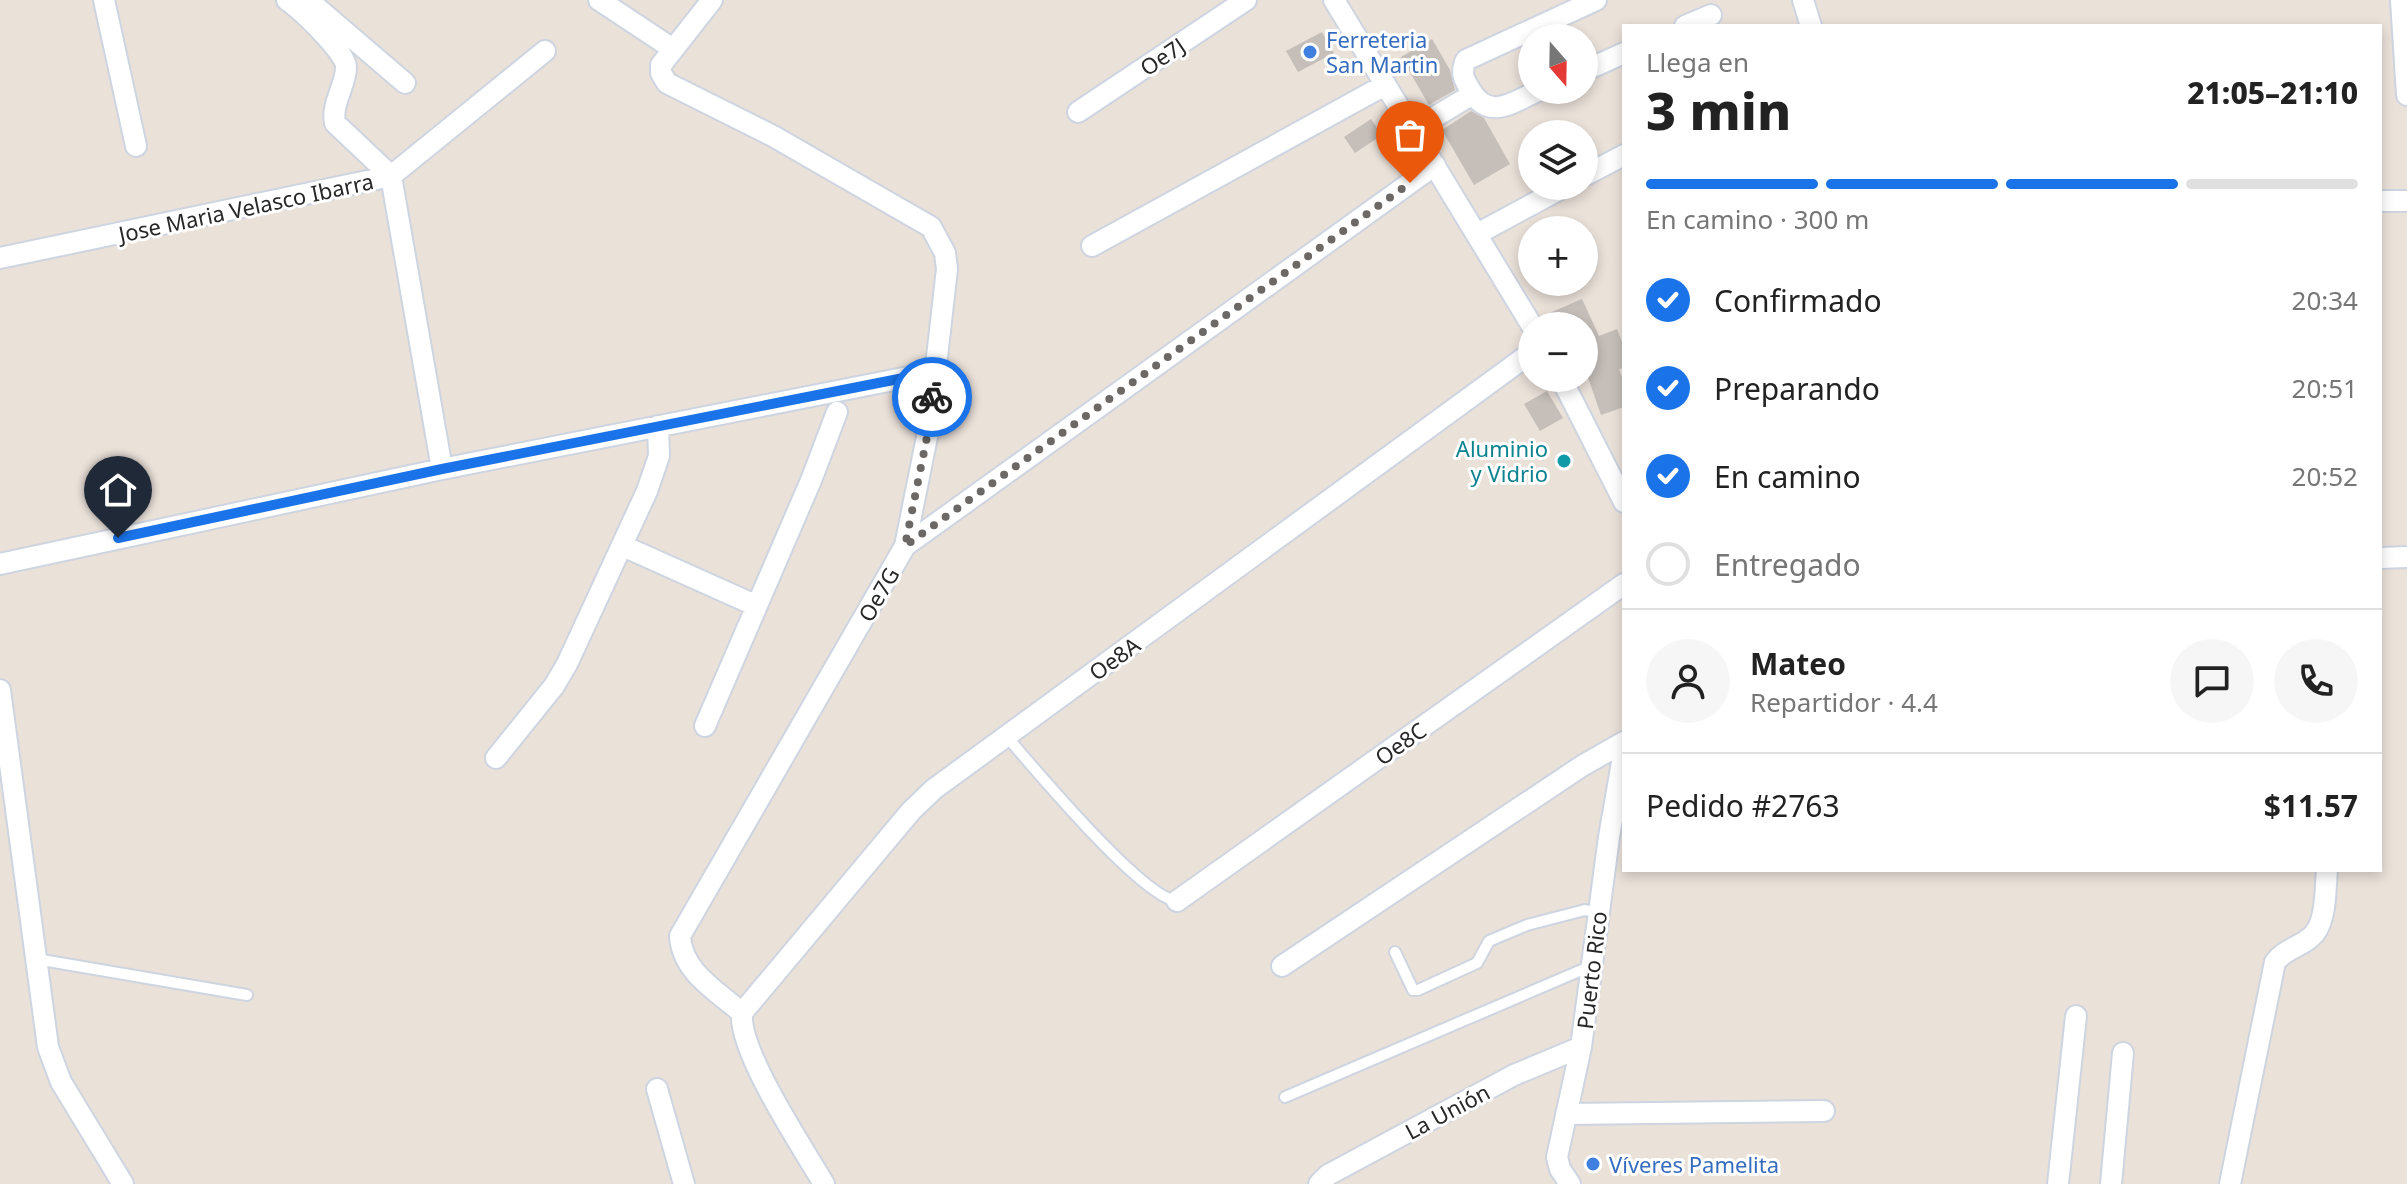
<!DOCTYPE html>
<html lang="es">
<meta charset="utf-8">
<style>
:root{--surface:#fff;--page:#f6f6f6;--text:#222;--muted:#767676;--line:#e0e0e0;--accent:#1a73e8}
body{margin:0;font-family:"Noto Sans",sans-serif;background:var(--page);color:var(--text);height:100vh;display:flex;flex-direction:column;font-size:30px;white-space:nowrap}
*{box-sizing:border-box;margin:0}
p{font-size:26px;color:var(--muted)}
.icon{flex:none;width:44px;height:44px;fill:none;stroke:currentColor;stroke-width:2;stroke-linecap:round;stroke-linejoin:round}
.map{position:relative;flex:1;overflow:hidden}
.sheet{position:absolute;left:1622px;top:24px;width:760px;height:848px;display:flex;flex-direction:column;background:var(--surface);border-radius:0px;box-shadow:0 4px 12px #0003}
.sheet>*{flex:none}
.needle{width:52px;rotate:160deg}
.fabs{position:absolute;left:1518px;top:24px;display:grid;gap:16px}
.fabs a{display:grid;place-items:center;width:80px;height:80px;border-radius:50%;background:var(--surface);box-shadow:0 4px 12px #0003;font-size:40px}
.pin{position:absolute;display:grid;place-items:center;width:68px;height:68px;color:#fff;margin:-82px -34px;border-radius:50% 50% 50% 0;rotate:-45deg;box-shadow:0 0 8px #0007}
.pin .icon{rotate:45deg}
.courier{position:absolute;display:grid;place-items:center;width:80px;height:80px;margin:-40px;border:6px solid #1a73e8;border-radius:50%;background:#fff;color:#222;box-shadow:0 2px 10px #0007}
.summary em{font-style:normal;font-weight:800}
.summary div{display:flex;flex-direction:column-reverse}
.summary{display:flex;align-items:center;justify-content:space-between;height:136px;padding:0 24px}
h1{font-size:52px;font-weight:800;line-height:60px}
.bar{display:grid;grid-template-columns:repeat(4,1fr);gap:12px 8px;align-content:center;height:96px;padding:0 24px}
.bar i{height:10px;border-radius:6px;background:var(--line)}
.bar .selected{background:var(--accent)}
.bar p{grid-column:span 4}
.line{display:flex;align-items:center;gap:20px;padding:0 24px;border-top:2px solid var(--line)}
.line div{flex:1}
.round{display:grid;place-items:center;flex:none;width:84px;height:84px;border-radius:42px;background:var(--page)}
ol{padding:0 24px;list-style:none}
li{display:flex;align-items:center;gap:24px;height:88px}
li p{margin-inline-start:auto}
li .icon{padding:8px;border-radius:50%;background:var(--accent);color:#fff;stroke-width:4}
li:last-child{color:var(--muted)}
li i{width:44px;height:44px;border:4px solid var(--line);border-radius:50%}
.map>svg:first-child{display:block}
.building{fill:#c5beb9}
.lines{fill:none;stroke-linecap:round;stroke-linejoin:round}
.lane-casing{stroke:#ced4e0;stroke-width:14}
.street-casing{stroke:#ced4e0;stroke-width:24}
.lane{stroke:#fff;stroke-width:10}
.street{stroke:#fff;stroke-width:20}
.done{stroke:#6b6865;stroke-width:8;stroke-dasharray:0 14.4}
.route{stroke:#1a73e8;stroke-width:10}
.shop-dot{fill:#3f7fe0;stroke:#fff;stroke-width:3}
.culture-dot{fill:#0f9aa8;stroke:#fff;stroke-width:3}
.labels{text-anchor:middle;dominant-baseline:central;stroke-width:6;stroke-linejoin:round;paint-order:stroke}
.shop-label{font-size:22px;fill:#366cbe;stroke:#fff;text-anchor:start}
.street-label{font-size:22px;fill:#272727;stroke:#fff}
.culture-label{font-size:22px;fill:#0d838f;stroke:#fff;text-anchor:end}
</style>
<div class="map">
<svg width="2407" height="1184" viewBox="0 0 2407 1184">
<rect width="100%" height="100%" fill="#eae1d9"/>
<path class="building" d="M1322,32L1334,53L1298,72L1286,51Z
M1432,39L1450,70L1455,90L1429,105L1401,57Z
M1471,111L1484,118L1510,164L1474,185L1442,130Z
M1371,119L1382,135L1355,153L1344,137Z
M1582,299L1599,336L1617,329L1624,347V368L1619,369L1624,383V407L1601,415L1586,372L1593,370L1584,347V326H1550L1545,315Z
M1547,391L1563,418L1540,431L1524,404Z"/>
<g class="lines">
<defs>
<path id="lane" d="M1007,737C1034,768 1142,898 1177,901
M1395,952L1413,990H1418L1477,963L1489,941L1527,925L1585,910L1598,913
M36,959L247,995
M1285,1097L1591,966"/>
<path id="street" d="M104,0L136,146
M287,0C300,9 346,52 346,67C346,86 331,103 335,123L391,176L442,469
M308,0L405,83
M599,0L673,49
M712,0L661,65V73L667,83L773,136L931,227L945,253L947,269L929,427L905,546L680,936C682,972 717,991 742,1013
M1334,0L1532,326
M1803,0L1811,26
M2401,0L2407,95
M1685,26L1711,15
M1584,71L1624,53
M1540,90C1514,101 1490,122 1471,91C1464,80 1460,73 1466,60L1596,0
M1078,112L1246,0
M1413,130L1473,94
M1584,176L1624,155
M2380,201H2407
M1477,234L1566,186
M1092,246L1385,85
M0,258L391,176L545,51
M1561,378L1624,502
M623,546L757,606
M905,546L1435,165
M2380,558L2407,557
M0,564L442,469L934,372
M0,690L48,1047L61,1082L123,1184
M705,726L812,478L837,412
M496,758L554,686L567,664L647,491L659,456L658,426
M1177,901L1624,584
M1282,966L1582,766L1624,742
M742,1013L911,811L934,789L1532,352
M742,1013C738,1051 803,1148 824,1184
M657,1089L684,1184
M1566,1114L1824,1111
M1319,1184L1328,1175L1514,1075L1581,1047
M1570,1184L1560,1169L1557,1157L1581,1047L1609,837L1624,751
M2058,1184L2076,1016
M2111,1184L2123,1053
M2230,1184L2275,962C2285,949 2300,947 2311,937C2327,924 2325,889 2327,870"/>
</defs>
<use href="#lane" class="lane-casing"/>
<use href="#street" class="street-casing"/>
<use href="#lane" class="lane"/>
<use href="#street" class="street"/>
</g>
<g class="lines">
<path class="done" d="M932,397L929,427L905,546L1410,183"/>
<path class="route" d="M118,538L442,469L934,372L932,397"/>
</g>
<g class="shop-dot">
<circle cx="1310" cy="52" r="8"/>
<circle cx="1593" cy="1164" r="8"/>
</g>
<circle class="culture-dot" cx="1564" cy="461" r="8"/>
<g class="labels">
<g class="shop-label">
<text x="1326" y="39">Ferreteria<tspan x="1326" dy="25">San Martin</tspan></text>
<text x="1609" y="1164">Víveres Pamelita</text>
</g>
<g class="street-label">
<text transform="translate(1162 56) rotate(-34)">Oe7J</text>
<text transform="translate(246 207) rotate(-12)">Jose Maria Velasco Ibarra</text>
<text transform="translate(878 594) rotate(-60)">Oe7G</text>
<text transform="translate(1114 658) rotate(-36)">Oe8A</text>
<text transform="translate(1400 743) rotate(-35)">Oe8C</text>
<text transform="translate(1591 970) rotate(-83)">Puerto Rico</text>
<text transform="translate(1447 1111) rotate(-28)">La Unión</text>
</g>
<g class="culture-label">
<text x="1548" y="448">Aluminio<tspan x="1548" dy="25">y Vidrio</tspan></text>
</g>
</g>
</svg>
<div class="fabs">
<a><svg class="needle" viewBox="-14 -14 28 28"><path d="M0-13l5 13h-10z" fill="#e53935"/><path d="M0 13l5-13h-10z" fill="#767676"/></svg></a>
<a><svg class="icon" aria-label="layers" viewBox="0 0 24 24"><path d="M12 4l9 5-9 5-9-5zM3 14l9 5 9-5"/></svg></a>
<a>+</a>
<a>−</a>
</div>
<div class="pin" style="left:1410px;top:183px;background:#ea580c"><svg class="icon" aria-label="bag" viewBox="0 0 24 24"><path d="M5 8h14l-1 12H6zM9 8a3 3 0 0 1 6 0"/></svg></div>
<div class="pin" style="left:118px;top:538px;background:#1f2937"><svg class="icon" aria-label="home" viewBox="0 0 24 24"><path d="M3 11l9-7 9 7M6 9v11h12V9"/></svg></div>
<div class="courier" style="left:932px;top:397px"><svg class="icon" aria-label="bike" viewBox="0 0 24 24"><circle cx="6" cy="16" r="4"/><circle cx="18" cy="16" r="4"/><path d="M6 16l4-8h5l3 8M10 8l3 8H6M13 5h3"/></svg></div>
<section class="sheet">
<div class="summary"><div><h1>3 min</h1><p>Llega en</p></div><em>21:05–21:10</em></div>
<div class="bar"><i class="selected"></i><i class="selected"></i><i class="selected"></i><i></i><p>En camino · 300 m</p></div>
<ol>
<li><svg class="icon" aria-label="check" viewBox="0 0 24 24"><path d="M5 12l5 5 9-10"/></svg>Confirmado<p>20:34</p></li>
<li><svg class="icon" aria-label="check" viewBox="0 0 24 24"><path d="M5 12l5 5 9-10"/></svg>Preparando<p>20:51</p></li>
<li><svg class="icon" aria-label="check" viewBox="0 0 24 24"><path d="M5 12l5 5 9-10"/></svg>En camino<p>20:52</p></li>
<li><i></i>Entregado</li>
</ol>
<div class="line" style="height:144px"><a class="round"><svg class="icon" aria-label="person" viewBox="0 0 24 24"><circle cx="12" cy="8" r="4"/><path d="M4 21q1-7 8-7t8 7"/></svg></a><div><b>Mateo</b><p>Repartidor · 4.4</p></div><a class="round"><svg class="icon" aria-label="chat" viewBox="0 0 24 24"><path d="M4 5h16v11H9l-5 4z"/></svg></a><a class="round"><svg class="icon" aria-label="phone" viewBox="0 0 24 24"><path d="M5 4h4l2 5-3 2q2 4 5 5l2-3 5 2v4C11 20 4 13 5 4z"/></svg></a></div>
<div class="line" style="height:104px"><div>Pedido #2763</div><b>$11.57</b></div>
</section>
</div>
